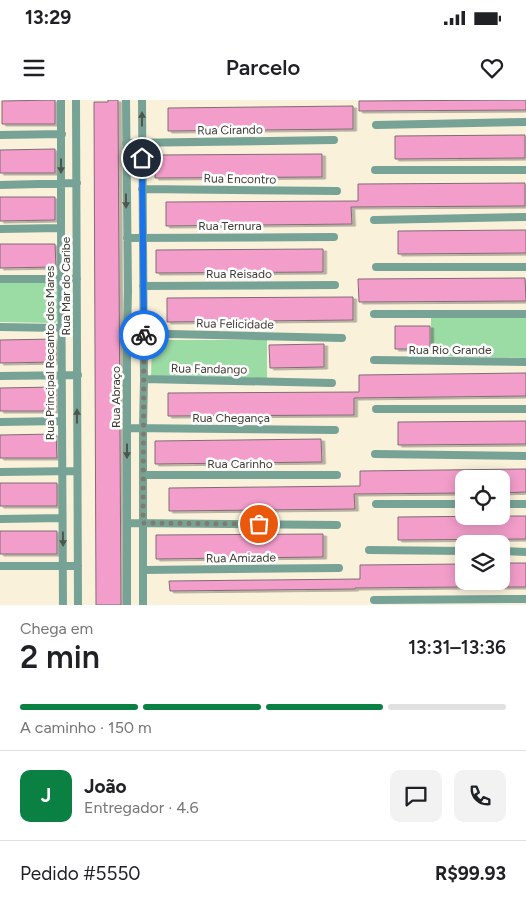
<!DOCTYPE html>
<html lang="pt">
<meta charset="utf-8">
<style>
:root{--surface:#fff;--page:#f2f2f2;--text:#202124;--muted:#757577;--line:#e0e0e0;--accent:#0b8043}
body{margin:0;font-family:Figtree,sans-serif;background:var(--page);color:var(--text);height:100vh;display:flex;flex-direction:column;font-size:19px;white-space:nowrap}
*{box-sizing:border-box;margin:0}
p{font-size:16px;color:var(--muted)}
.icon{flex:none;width:28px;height:28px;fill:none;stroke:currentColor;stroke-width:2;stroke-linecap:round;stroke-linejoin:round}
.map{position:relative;height:505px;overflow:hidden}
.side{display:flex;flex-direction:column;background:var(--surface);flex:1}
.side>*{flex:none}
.controls{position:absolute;left:455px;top:370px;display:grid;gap:10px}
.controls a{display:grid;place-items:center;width:55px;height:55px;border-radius:10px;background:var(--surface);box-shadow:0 2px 12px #0003;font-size:25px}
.pin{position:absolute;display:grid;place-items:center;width:42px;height:42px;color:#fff;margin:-21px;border:2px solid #fff;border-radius:50%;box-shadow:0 1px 5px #0007}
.courier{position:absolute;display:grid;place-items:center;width:50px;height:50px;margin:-25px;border:4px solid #1a73e8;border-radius:50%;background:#fff;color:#222;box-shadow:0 1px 6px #0007}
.headline em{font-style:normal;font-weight:600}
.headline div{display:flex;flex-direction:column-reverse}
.headline{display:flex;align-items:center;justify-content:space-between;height:85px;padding:0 20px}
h1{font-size:32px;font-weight:600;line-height:38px}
.bar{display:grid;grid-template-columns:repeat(4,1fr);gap:8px 5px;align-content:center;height:60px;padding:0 20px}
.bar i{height:6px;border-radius:4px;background:var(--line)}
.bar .selected{background:var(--accent)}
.bar p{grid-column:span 4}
.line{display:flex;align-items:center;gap:12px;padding:0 20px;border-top:1px solid var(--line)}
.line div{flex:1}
.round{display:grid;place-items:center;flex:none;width:52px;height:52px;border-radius:10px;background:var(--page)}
.status{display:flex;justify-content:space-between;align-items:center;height:35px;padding:0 25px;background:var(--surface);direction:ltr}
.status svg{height:14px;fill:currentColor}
header{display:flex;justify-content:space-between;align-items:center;height:65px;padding:0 20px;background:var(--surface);font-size:22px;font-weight:600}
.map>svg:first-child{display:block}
.green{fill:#9bdba4}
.building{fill:#f29dca;stroke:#806c76;filter:url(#shadow)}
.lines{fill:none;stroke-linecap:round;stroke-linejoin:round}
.minor{stroke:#77a396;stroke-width:8}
.oneway{fill:#4d554c}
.done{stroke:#807b6e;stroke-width:5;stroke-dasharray:0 9}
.route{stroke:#1a73e8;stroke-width:6}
.labels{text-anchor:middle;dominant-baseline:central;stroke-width:5;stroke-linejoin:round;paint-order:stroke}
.street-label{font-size:12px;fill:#3f3b33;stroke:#fff}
</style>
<div class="status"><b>13:29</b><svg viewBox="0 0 49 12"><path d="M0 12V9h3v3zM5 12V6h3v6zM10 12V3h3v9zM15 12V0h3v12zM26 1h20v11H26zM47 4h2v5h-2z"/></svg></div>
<header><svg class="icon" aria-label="menu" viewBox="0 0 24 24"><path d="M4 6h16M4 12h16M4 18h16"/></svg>Parcelo<svg class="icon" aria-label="heart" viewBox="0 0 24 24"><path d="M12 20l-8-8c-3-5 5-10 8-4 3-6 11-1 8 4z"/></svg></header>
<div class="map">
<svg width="526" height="505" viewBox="0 0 526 505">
<defs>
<filter id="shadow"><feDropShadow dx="3.5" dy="2" stdDeviation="0" flood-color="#0004"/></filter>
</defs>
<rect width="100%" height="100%" fill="#faf1db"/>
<path class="green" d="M0,183H57L59,185L58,220L55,223L0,222Z
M431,217L526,218V258L431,256Z
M154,240H267V279L151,277L152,242Z"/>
<path class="building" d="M55,0V24H2V1Z
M108,0H118L121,505H96L94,2H108Z
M526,0V10L359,11V1Z
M353,6V29L168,31V8Z
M525,35V58L395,59V36Z
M55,49V73H0V50Z
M322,54V77L155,78V55Z
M525,83V106L351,107L352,124L166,126V102L358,101V84Z
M0,97H55V120L0,121Z
M526,130V153L398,154V131Z
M0,144H55L56,167L0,168Z
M323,149V172L156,173V150Z
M525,178L526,201L359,202L358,179Z
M353,197V220L167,222V198Z
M395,226H430V249H395Z
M56,239V262L0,263V240Z
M324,244V267L270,268L269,245Z
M526,273V296L354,298V315L168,316V293L359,292V275Z
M56,287V311H0V288Z
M526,321V344L398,345V322Z
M56,334L57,358H0V335Z
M321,339L322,362L155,364V341Z
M526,369V392L501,393V379H464V393L354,394L355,409L169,411V388L360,386V371Z
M0,383H57V406H0Z
M501,416H526V439L398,440V417Z
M0,431H57V454H0Z
M323,434V457L156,459V435Z
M508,463H526V487H501V464Z
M464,464V487L355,488V489L170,491L169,481L360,479V465Z"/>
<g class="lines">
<path class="minor" d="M61,0V128L63,505
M76,0L78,505
M126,0L128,191L127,233V505
M142,0L144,279L143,328V505
M376,25L526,22
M0,35L62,34
M126,43L334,40
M375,70H526
M0,85L77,83
M142,89L337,91
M374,120L526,117
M0,129L61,128
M127,138L334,137
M376,167H526
M0,179H77
M143,186L335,185
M374,214H526
M0,227L61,228
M127,233L342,238
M374,260L526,262
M0,276L78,275
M144,279L332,283
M376,309H526
M0,322L62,321
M127,328L335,330
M375,354L526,356
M0,372L77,371
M143,375H337
M376,404H464
M501,404H526
M0,419L62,418
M127,423L337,425
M369,450L464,451
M501,451L526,452
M0,466H78
M143,470L339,468
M374,500L526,499"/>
</g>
<defs><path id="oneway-solid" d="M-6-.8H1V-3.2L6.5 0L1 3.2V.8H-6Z" transform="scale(1.25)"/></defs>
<g class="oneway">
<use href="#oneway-solid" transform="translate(142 19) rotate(-90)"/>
<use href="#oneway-solid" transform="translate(61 66) rotate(90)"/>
<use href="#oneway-solid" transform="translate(126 101) rotate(89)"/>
<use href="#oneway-solid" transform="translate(77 316) rotate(-90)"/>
<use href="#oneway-solid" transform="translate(127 351) rotate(90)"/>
<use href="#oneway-solid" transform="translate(63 439) rotate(89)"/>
</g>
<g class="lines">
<path class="done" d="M144,235L143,423L259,424"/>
<path class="route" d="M142,58L144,235"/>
</g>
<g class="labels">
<g class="street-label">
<text transform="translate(230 30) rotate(-1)">Rua Cirando</text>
<text transform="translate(240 79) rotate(1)">Rua Encontro</text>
<text x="230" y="126">Rua Ternura</text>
<text x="239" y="174">Rua Reisado</text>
<text transform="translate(66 186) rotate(-90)">Rua Mar do Caribe</text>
<text transform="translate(235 224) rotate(1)">Rua Felicidade</text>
<text x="450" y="250">Rua Rio Grande</text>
<text transform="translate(50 253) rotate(-90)">Rua Principal Recanto dos Mares</text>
<text transform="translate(209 269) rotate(1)">Rua Fandango</text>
<text transform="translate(116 297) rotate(-90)">Rua Abraço</text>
<text x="231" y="318">Rua Chegança</text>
<text x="240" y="364">Rua Carinho</text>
<text transform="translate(241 458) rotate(-1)">Rua Amizade</text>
</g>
</g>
</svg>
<div class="controls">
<a><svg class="icon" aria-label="locate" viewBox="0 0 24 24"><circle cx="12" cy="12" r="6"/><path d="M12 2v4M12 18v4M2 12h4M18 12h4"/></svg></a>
<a><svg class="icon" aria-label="layers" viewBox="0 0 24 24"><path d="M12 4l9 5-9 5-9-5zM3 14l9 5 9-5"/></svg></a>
</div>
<div class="pin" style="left:259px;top:424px;background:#ea580c"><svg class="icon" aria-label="bag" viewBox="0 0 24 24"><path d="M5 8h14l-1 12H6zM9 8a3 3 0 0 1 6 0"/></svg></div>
<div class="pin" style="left:142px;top:58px;background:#1f2937"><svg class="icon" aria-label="home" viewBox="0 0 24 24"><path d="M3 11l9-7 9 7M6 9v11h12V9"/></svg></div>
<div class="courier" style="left:144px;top:235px"><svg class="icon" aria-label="bike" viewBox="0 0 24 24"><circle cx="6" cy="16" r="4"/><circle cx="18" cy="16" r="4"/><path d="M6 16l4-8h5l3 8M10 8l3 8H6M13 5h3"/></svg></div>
</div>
<section class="side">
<div class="headline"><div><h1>2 min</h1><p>Chega em</p></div><em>13:31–13:36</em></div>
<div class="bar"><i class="selected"></i><i class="selected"></i><i class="selected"></i><i></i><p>A caminho · 150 m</p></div>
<div class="line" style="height:90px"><b class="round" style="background:var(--accent);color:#fff">J</b><div><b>João</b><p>Entregador · 4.6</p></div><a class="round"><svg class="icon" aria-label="chat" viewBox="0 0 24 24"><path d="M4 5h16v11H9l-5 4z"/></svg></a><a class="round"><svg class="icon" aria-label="phone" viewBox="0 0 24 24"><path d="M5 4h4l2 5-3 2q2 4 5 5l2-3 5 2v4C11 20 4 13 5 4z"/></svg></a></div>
<div class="line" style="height:65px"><div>Pedido #5550</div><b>R$99.93</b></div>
</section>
